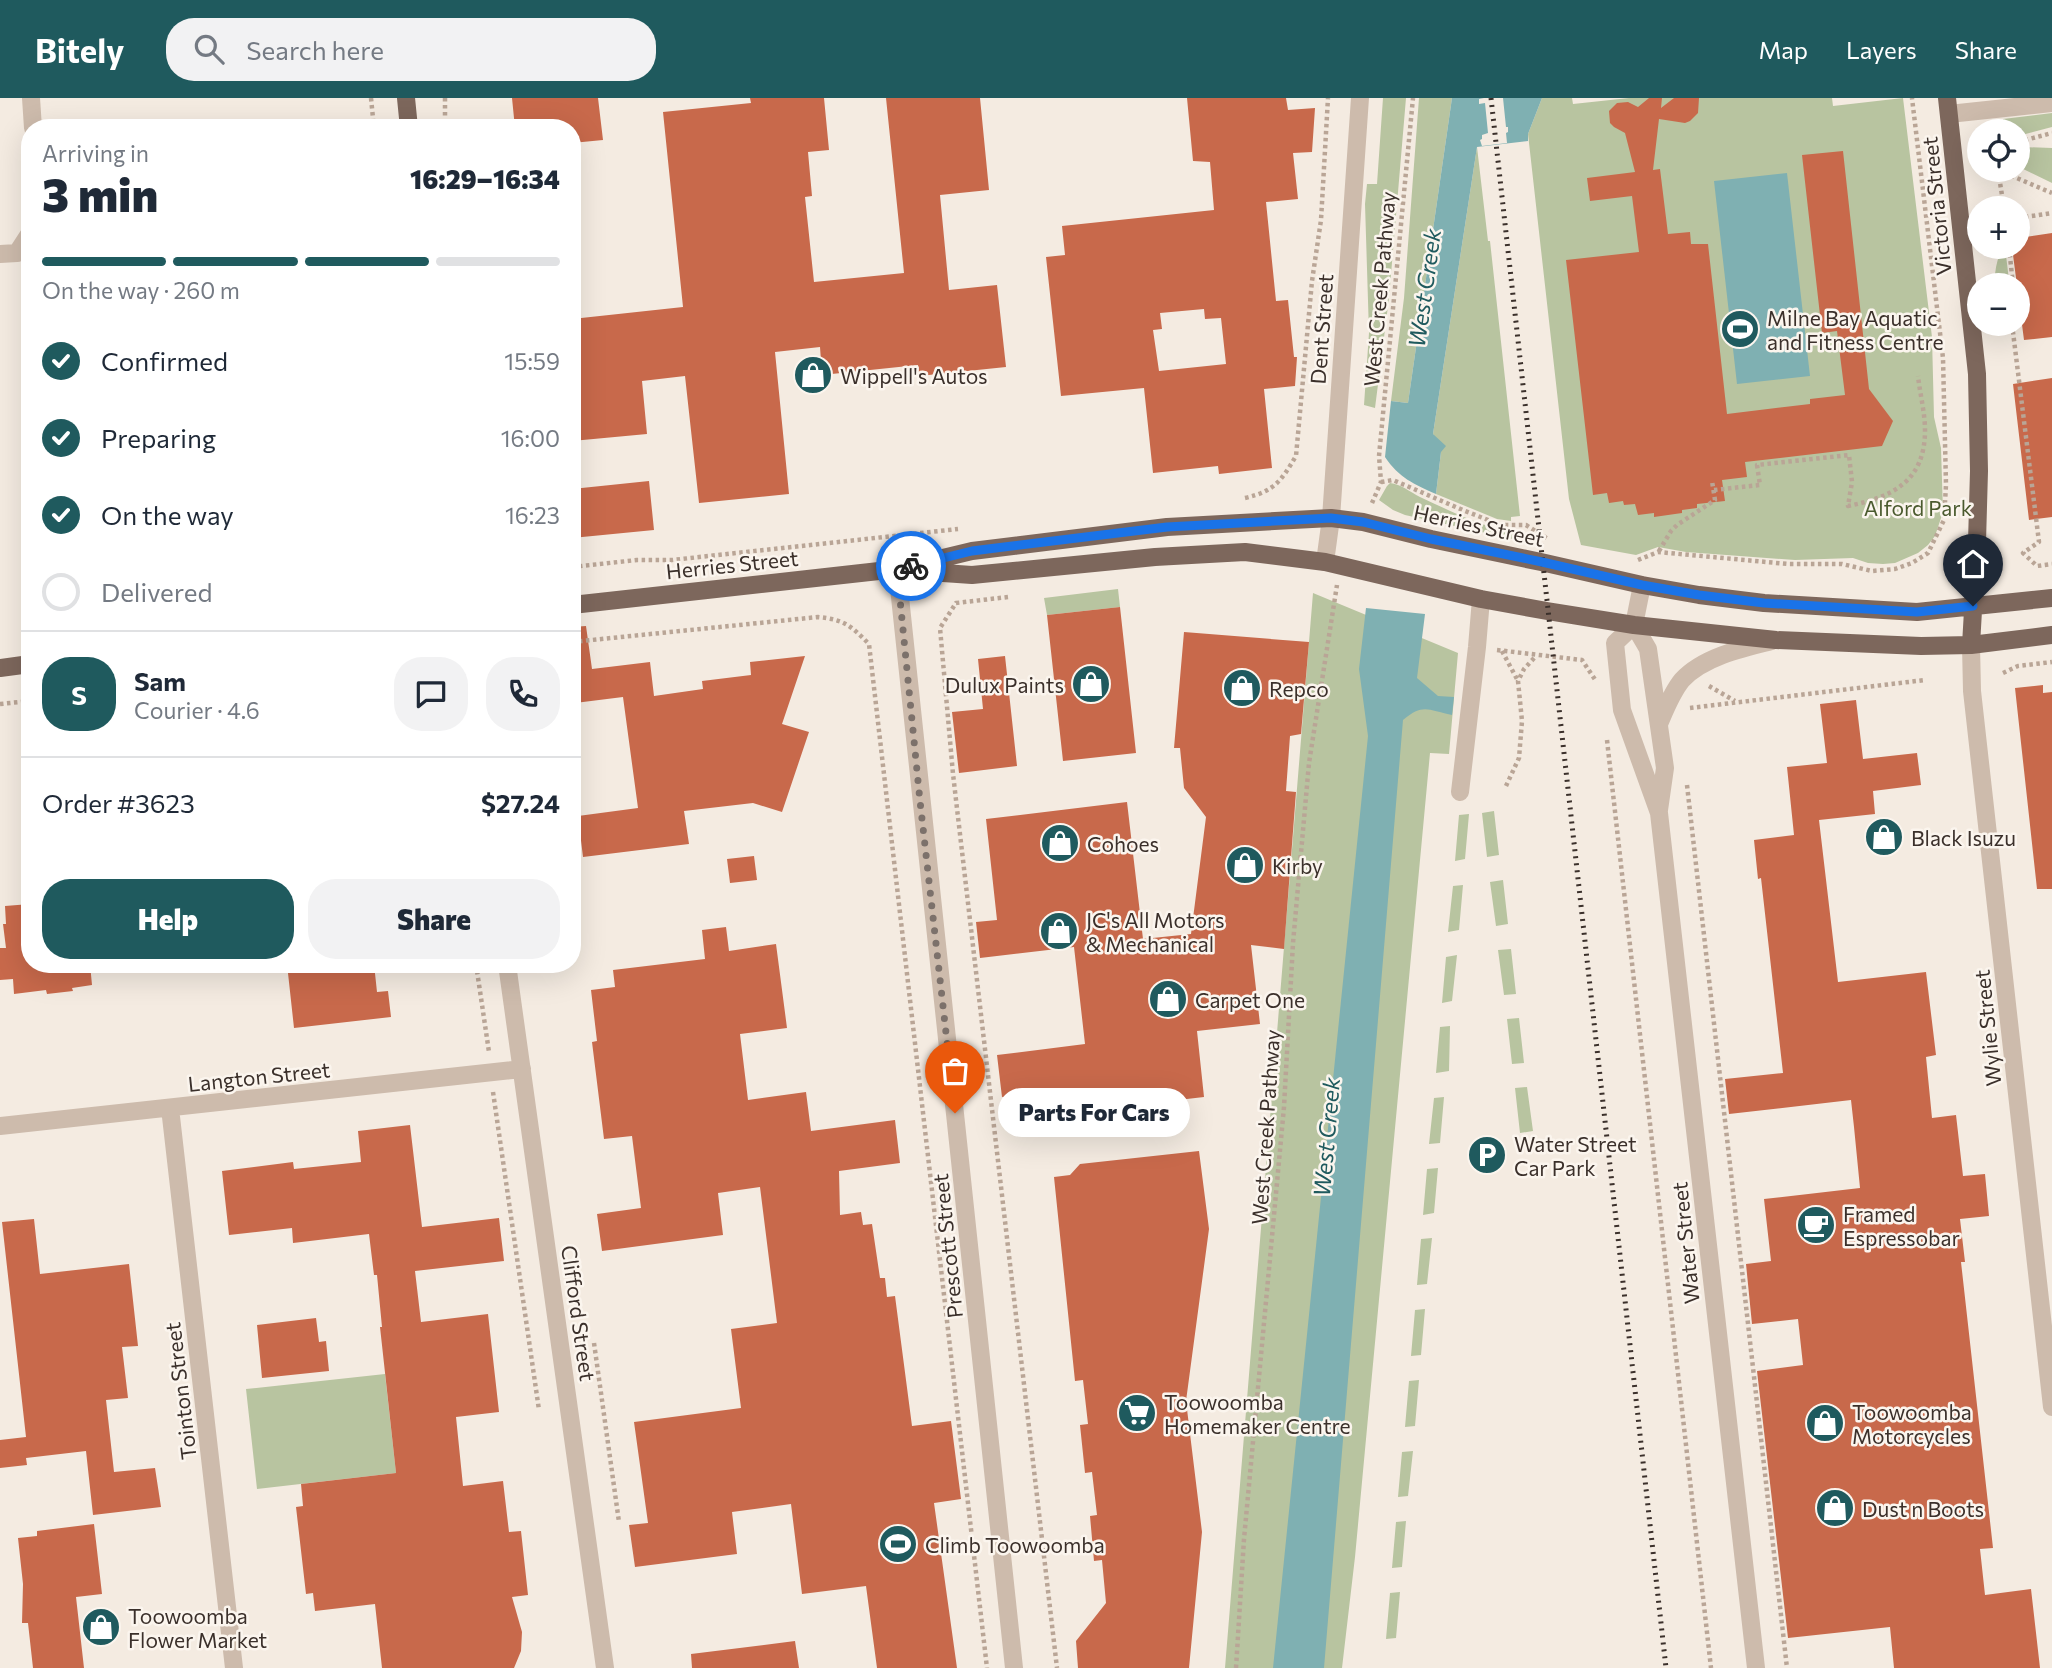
<!DOCTYPE html>
<meta charset="utf-8">
<style>
:root{--surface:#fff;--page:#f2f2f3;--text:#1f2937;--muted:#747a83;--line:#e0e1e3;--accent:#1f5a5e}
body{margin:0;font-family:Commissioner,sans-serif;background:var(--page);color:var(--text);height:100vh;display:flex;flex-direction:column;font-size:26px;white-space:nowrap}
*{box-sizing:border-box;margin:0}
p{font-size:23px;color:var(--muted)}
.icon{flex:none;width:38px;height:38px;fill:none;stroke:currentColor;stroke-width:2;stroke-linecap:round;stroke-linejoin:round}
.map{position:relative;flex:1;overflow:hidden}
.details{position:absolute;left:21px;top:21px;width:560px;height:854px;display:flex;flex-direction:column;background:var(--surface);border-radius:28px;box-shadow:0 7px 28px #0002}
.details>*{flex:none}
.fabs{position:absolute;left:1967px;top:21px;display:grid;gap:14px}
.fabs a{display:grid;place-items:center;width:63px;height:63px;border-radius:50%;background:var(--surface);box-shadow:0 7px 28px #0002;font-size:35px}
.pin{position:absolute;display:grid;place-items:center;width:60px;height:60px;color:#fff;margin:-72px -30px;border-radius:50% 50% 50% 0;rotate:-45deg;box-shadow:0 0 7px #0007}
.pin .icon{rotate:45deg}
.courier{position:absolute;display:grid;place-items:center;width:70px;height:70px;margin:-35px;border:5px solid #1a73e8;border-radius:50%;background:#fff;color:#222;box-shadow:0 2px 9px #0007}
.bubble{position:absolute;height:49px;border-radius:24px;background:var(--surface);box-shadow:0 7px 28px #0002;font-size:23px;font-weight:800;line-height:49px;text-align:center}
.head em{font-style:normal;font-weight:800}
.head div{display:flex;flex-direction:column-reverse}
.head{display:flex;align-items:center;justify-content:space-between;height:119px;padding:0 21px}
h1{font-size:46px;font-weight:800;line-height:52px}
.bar{display:grid;grid-template-columns:repeat(4,1fr);gap:10px 7px;align-content:center;height:84px;padding:0 21px}
.bar i{height:9px;border-radius:5px;background:var(--line)}
.bar .selected{background:var(--accent)}
.bar p{grid-column:span 4}
.line{display:flex;align-items:center;gap:18px;padding:0 21px;border-top:2px solid var(--line)}
.line div{flex:1}
.round{display:grid;place-items:center;flex:none;width:74px;height:74px;border-radius:28px;background:var(--page)}
ol{padding:0 21px;list-style:none}
li{display:flex;align-items:center;gap:21px;height:77px}
li p{margin-inline-start:auto}
li .icon{padding:7px;border-radius:50%;background:var(--accent);color:#fff;stroke-width:4}
li:last-child{color:var(--muted)}
li i{width:38px;height:38px;border:4px solid var(--line);border-radius:50%}
.primary-button{display:flex;gap:14px;margin-top:auto;padding:14px 21px}
.primary-button a{flex:1;height:80px;border-radius:28px;background:var(--accent);color:#fff;font-size:28px;font-weight:800;line-height:80px;text-align:center}
.primary-button a+a{background:var(--page);color:var(--text)}
header{display:flex;align-items:center;gap:42px;box-sizing:border-box;height:98px;padding:0 35px;background:var(--accent);color:#fff}
header strong{font-size:33px}
nav{display:flex;gap:38px;margin-inline-start:auto;font-size:24px}
.search{width:490px;height:63px;background:var(--page);display:flex;align-items:center;gap:18px;box-sizing:border-box;padding:0 24px;border-radius:28px;color:var(--muted);font-size:26px}
.map>svg:first-child{display:block}
.green{fill:#b8c4a0}
.water{fill:#7fb0b2}
.pier{fill:#f4ebe1}
.building{fill:#c8694b;fill-rule:evenodd}
.lines{fill:none;stroke-linecap:round;stroke-linejoin:round}
.path{stroke:#b9a596;stroke-width:4.5;stroke-dasharray:3.5 3.5;stroke-linecap:butt}
.minor{stroke:#cdbbac;stroke-width:18}
.major{stroke:#7d675c;stroke-width:18}
.rail{stroke:#3b302b;stroke-width:5;stroke-dasharray:2 5;stroke-linecap:butt}
.done{stroke:#7c716b;stroke-width:7;stroke-dasharray:0 12.6}
.route{stroke:#1a73e8;stroke-width:9}
.labels{text-anchor:middle;dominant-baseline:central;stroke-width:5;stroke-linejoin:round;paint-order:stroke}
.street-label{font-size:21px;fill:#3b302b;stroke:#fbf5ee}
.poi-label{font-size:21px;fill:#3b302b;stroke:#fbf5ee;text-anchor:start}
.park-label{font-size:21px;fill:#4a5a2e;stroke:#fbf5ee}
.water-label{font-size:23px;font-style:italic;fill:#1f5a5e;stroke:#fbf5ee}
</style>
<header>
<strong>Bitely</strong>
<div class="search"><svg class="icon" aria-label="search" viewBox="0 0 24 24"><circle cx="10" cy="10" r="6"/><path d="M15 15l6 6"/></svg>Search here</div>
<nav><a>Map</a><a>Layers</a><a>Share</a></nav>
</header>
<div class="map">
<svg width="2052" height="1570" viewBox="0 0 2052 1570">
<rect width="100%" height="100%" fill="#f4ebe1"/>
<path class="green" d="M1383,0H1406L1389,200L1375,310L1364,307L1369,235L1365,106L1367,86H1377Z
M1419,0H1452L1408,305L1391,303L1404,200Z
M1542,0H1572L1573,6L1629,0H1832L1833,8L1903,0L1932,239L1934,319L1941,350L1943,414L1935,438L1928,447L1918,455L1895,465L1883,466L1868,465L1853,460L1795,462L1686,454L1658,449L1636,457L1581,447L1569,401L1528,36Z
M2052,15V29L2018,38V33H2005L2003,21Z
M1477,49L1488,143H1490L1520,418L1511,419V423L1497,421L1436,396L1441,354L1433,336Z
M2023,49L2052,50V85L2021,70L2019,59Z
M2005,149L2009,182L2005,187H1995C1994,174 1997,162 2002,150Z
M1390,385C1401,386 1410,394 1420,399C1446,411 1486,431 1514,434L1513,441L1405,417L1393,412L1379,402L1387,388Z
M1118,491L1120,509L1047,517L1044,500Z
M1313,495L1458,555L1449,656L1430,655L1355,1459L1342,1570H1225Z
M1494,713L1499,757L1487,759L1482,715Z
M1469,716L1465,761L1455,763L1459,717Z
M1503,782L1508,826L1496,828L1490,784Z
M1463,787L1459,832L1448,834L1453,788Z
M1511,851L1516,896L1504,897L1498,852Z
M1457,857L1452,903L1442,905L1446,859Z
M1519,920L1524,965L1512,966L1507,921Z
M1450,928L1449,973L1436,975L1440,929Z
M1527,989L1533,1033L1520,1035L1515,990Z
M1444,999L1440,1045L1429,1046L1434,1000Z
M1438,1070L1434,1115L1423,1117L1427,1071Z
M1432,1140L1427,1186L1417,1187L1421,1141Z
M1425,1211L1421,1257L1411,1258L1415,1212Z
M385,1276L396,1375L257,1391L246,1291Z
M1419,1282L1415,1328L1405,1329L1409,1283Z
M1413,1353L1408,1398L1398,1399L1402,1354Z
M1406,1423L1402,1469L1392,1470L1396,1424Z
M1400,1494L1396,1540L1386,1541L1390,1495Z"/>
<path class="water" d="M1452,0H1542L1528,36V43L1477,49L1433,336L1446,348L1441,354L1436,396C1414,386 1399,380 1385,359L1391,303L1408,305Z
M1787,75L1810,278L1737,286L1714,83Z
M1366,510L1425,516L1417,580L1438,598L1454,599L1452,617C1428,612 1423,605 1403,622L1324,1570H1273L1368,638L1359,571Z"/>
<path class="pier" d="M1484,0H1503L1506,29H1508V34L1506,35L1507,45L1482,48L1480,42L1482,41V37L1488,35L1485,5L1479,6V1Z"/>
<path class="building" d="M512,0H598L603,42L572,45V30H515Z
M750,0H824L829,52L808,54L812,98L805,99L814,184L904,175L886,0H980L989,92L940,97L949,192L997,187L1006,269L919,278L918,267L822,277L820,249L775,254L789,396L699,405L685,278L642,283L647,336L572,343V221L683,209L663,14L751,5Z
M1187,0H1286L1288,12L1315,10L1312,54L1293,55L1298,101L1266,104L1276,203L1288,202L1294,259H1297L1295,288L1264,291L1272,370L1219,376L1218,368L1153,375L1144,290L1061,298L1046,159L1065,157L1062,128L1214,112L1210,64L1193,63ZM1204,211L1205,221L1221,220L1226,266L1159,273L1153,232L1162,231L1160,215Z
M1649,0H1662L1661,10L1674,0H1699L1698,15L1690,23L1685,25L1659,21L1653,72L1660,71L1668,136L1690,134L1691,146H1708L1727,316L1810,306V301L1845,297L1837,233L1822,235L1802,57L1843,53L1869,291L1893,323L1882,348L1745,364L1747,379L1722,382L1725,403L1697,406V410L1682,412V415L1654,419V415L1638,417L1635,406L1624,407L1623,403L1609,405L1607,395L1593,397L1566,162L1639,154L1632,98L1590,103L1587,80L1635,74L1625,35L1614,29L1610,25L1609,13L1617,5L1628,4L1638,9Z
M2052,135V239L2024,242L2012,149H2018V140Z
M2052,280V419L2029,422L2013,286Z
M649,383L654,432L572,440V391Z
M1120,509L1136,655L1063,663L1047,517Z
M586,528L592,571L650,564L654,598L703,591L702,583L751,577L750,564L805,558L782,626L809,634L782,714L753,705L684,713L689,746L583,759L578,718L638,710L623,599L575,605L572,583V529Z
M1184,534L1309,544L1301,636L1290,638L1286,693L1296,694L1284,851L1251,847L1260,926L1197,933L1204,999L1135,1007L1134,991L1080,997L1079,990L1002,999L997,957L1085,946L1074,849L980,860L976,824L997,822L986,721L1127,704L1143,841L1191,836L1206,719L1184,690L1180,650H1174Z
M1005,558L1017,668L959,675L952,614L983,611L978,561Z
M2043,587V595L2052,594V791H2037L2015,590Z
M1856,602L1863,661L1917,655L1921,687L1873,693L1875,716L1819,722L1838,884L1926,874L1936,957L1926,959L1932,1020L1956,1017L1963,1078L1985,1076L1989,1118L1960,1121L1965,1164H1961L1993,1450L1980,1451L1985,1497L2031,1491L2040,1570H1894L1890,1529L1788,1540L1757,1273L1803,1267L1798,1221L1752,1226L1746,1166L1771,1163L1764,1101L1860,1090L1854,1029L1851,1002L1729,1016L1725,981L1783,975L1761,780L1758,781L1754,742L1794,737L1787,669L1827,665L1820,606Z
M754,758L757,782L730,785L727,761Z
M30,806V866H90L92,887L72,890L73,893L47,896L46,892L14,896L13,881L0,882V850H6L3,826H6L5,808Z
M726,829L729,853L776,846L787,930L740,936L748,1002L806,994L811,1033L895,1022L900,1065L839,1073L840,1117L861,1114L863,1127L872,1126L880,1180H885L887,1199L895,1198L912,1328L951,1323L961,1401L934,1405L957,1570H877L866,1488L802,1496L791,1406L732,1414L737,1456L635,1469L629,1427L648,1425L634,1324L741,1310L731,1231L777,1225L760,1089L718,1095L723,1137L602,1153L597,1116L641,1110L632,1038L604,1041L592,944L597,943L591,892L615,889L613,872L705,861L702,832Z
M287,866H374L377,894L388,893L391,919L294,930Z
M410,1027L422,1129L499,1120L504,1163L415,1173L421,1224L488,1216L499,1314L456,1319L463,1388L503,1383L509,1434L521,1433L528,1497L512,1499L522,1534L521,1553L514,1570H382L375,1506L315,1513L313,1495L306,1496L296,1409L303,1408L301,1386L396,1375L380,1229H382L377,1177H374L369,1136L293,1145L292,1130L229,1137L222,1073L293,1064L294,1071L361,1064L358,1033Z
M1199,1053L1209,1131L1186,1303L1202,1434L1189,1570H1078L1076,1543L1106,1505L1102,1462L1094,1463L1090,1418L1097,1417L1092,1374L1085,1375L1080,1327L1088,1326L1083,1282L1075,1283L1054,1079L1070,1077L1080,1066Z
M34,1121L40,1176L129,1166L138,1248L122,1249L128,1300L106,1302L114,1374L155,1370L161,1409L93,1417L86,1353L26,1360L27,1367L0,1370V1342L26,1339L2,1124Z
M316,1220L319,1244L326,1243L329,1273L262,1280L257,1227Z
M94,1426L102,1496L76,1499L84,1570H33L28,1525H22L23,1486L18,1440L37,1438V1433Z
M795,1543L799,1570H692L691,1556Z"/>
<g class="lines">
<path class="path" d="M371,0L374,30
M445,0V30
M2018,44L2052,35
M1998,72L2052,95
M1998,72L2004,110
M2018,120L2052,115
M2009,149L2013,187
M2012,226L2039,444L2023,455L2037,468L2052,466
M1381,384L1393,382L1465,413L1501,427H1526L1548,441
M1714,392L1760,387L1757,367L1849,357L1852,384L1848,408C1892,399 1925,384 1925,332C1925,315 1920,296 1918,278
M1245,400C1275,393 1281,383 1296,358L1312,183L1321,122L1328,0
M1372,405L1381,384L1379,358L1413,0
M1659,453L1671,433L1677,427L1715,402L1712,383
M1638,462L1658,454L1788,466H1842L1872,473L1895,471L1912,465L1928,455L1944,422L1946,387L1943,260L1912,0
M572,469L637,462H672L958,431
M1008,499L956,505L940,530L953,676L1057,1570
M572,544L818,519C845,522 850,527 869,546L987,1570
M1497,552L1582,562L1596,583
M1502,553L1518,583
M2003,575L2018,568L2052,564
M1709,588L1735,603
M0,606L30,603
M1690,610L1925,582
M1607,642L1711,1570
M1687,687L1787,1570
M1506,688L1519,660L1522,623L1518,583L1524,571L1536,558
M476,866L489,954
M493,994L539,1312
M594,1245L619,1424
M1236,1570L1244,1441L1284,1009L1293,845L1309,665L1337,487"/>
<path class="minor" d="M31,0L33,30
M1949,16L2052,5
M0,156L17,155L30,135
M1325,464L1331,420L1360,0
M897,471C933,838 978,1203 1014,1570
M1642,487L1634,527L1615,545L1622,612L1659,715L1756,1570
M1634,527L1648,551L1665,670L1659,712
M1971,547L1972,593L2052,1309
M1659,626C1665,612 1672,594 1682,582C1703,559 1743,550 1772,543
M1460,694L1477,549L1481,501
M507,866L605,1570
M170,1010L234,1570
M0,1028L522,971"/>
<path class="major" d="M406,0L409,30
M1947,0L1977,276L1979,373L1977,444L1971,547
M914,473L972,477L1155,459L1245,454L1325,464L1481,501L1547,513L1634,527L1776,542L1921,548L1971,547L2052,537
M572,507L897,471L972,453L1167,429L1331,420L1363,424L1431,441L1541,464L1642,487L1699,497L1764,505L1917,514L2052,500
M0,570L30,566"/>
<path class="rail" d="M1491,0L1666,1570"/>
</g>
<g class="lines">
<path class="done" d="M911,468L897,471L920,703L955,1015"/>
<path class="route" d="M911,468L972,453L1167,429L1331,420L1363,424L1431,441L1542,464L1642,487L1699,497L1764,505L1917,514L1973,508"/>
</g>
<defs>
<symbol id="stadium-disc" viewBox="-11 -11 22 22"><circle r="9.5" fill="#1f5a5e" stroke="#fbf5ee"/><path d="M0-5a6.5 5 0 1 0 0 10a6.5 5 0 1 0 0-10ZM-3.5-1.8h7v3.6h-7Z" fill="#fff"/></symbol>
<symbol id="shop-disc" viewBox="-11 -11 22 22"><circle r="9.5" fill="#1f5a5e" stroke="#fbf5ee"/><path d="M-5-2.5h2.3a2.7 3.5 0 0 1 5.4 0H5L5.5 6h-11ZM-1.5-2.5h3a1.5 2.3 0 0 0-3 0Z" fill="#fff"/></symbol>
<symbol id="parking-disc" viewBox="-11 -11 22 22"><circle r="9.5" fill="#1f5a5e" stroke="#fbf5ee"/><path d="M-3.5-5.5H1a3.5 3.5 0 0 1 0 7H-1V5.5H-3.5ZM-1-3.4V-.6H.8a1.4 1.4 0 0 0 0-2.8Z" fill="#fff"/></symbol>
<symbol id="cafe-disc" viewBox="-11 -11 22 22"><circle r="9.5" fill="#1f5a5e" stroke="#fbf5ee"/><path d="M-5.5-4.5H6V0H3Q3 3.5 0 3.5H-2.5Q-5.5 3.5-5.5 0ZM3-3.2v2h1.7v-2ZM-6 4.5H4V6H-6Z" fill="#fff"/></symbol>
<symbol id="supermarket-disc" viewBox="-11 -11 22 22"><circle r="9.5" fill="#1f5a5e" stroke="#fbf5ee"/><path d="M-6-5.5h2.5l.6 2H6L4.5 2H-2.5L-4.4-4H-6ZM-1.5 3.2a1.3 1.3 0 1 0 .1 0ZM3 3.2a1.3 1.3 0 1 0 .1 0Z" fill="#fff"/></symbol>
</defs>
<g fill-rule="evenodd">
<use href="#stadium-disc" x="1718" y="209" width="44" height="44"/>
<use href="#shop-disc" x="791" y="255" width="44" height="44"/>
<use href="#shop-disc" x="1069" y="564" width="44" height="44"/>
<use href="#shop-disc" x="1220" y="568" width="44" height="44"/>
<use href="#shop-disc" x="1862" y="717" width="44" height="44"/>
<use href="#shop-disc" x="1038" y="723" width="44" height="44"/>
<use href="#shop-disc" x="1223" y="745" width="44" height="44"/>
<use href="#shop-disc" x="1037" y="811" width="44" height="44"/>
<use href="#shop-disc" x="1146" y="879" width="44" height="44"/>
<use href="#parking-disc" x="1465" y="1035" width="44" height="44"/>
<use href="#cafe-disc" x="1794" y="1105" width="44" height="44"/>
<use href="#supermarket-disc" x="1115" y="1293" width="44" height="44"/>
<use href="#shop-disc" x="1803" y="1303" width="44" height="44"/>
<use href="#shop-disc" x="1813" y="1388" width="44" height="44"/>
<use href="#stadium-disc" x="876" y="1424" width="44" height="44"/>
<use href="#shop-disc" x="79" y="1507" width="44" height="44"/>
</g>
<g class="labels">
<g class="street-label">
<text transform="translate(1936 108) rotate(-96)">Victoria Street</text>
<text transform="translate(1379 191) rotate(-85)">West Creek Pathway</text>
<text transform="translate(1321 231) rotate(-86)">Dent Street</text>
<text transform="translate(1479 427) rotate(12)">Herries Street</text>
<text transform="translate(732 466) rotate(-6)">Herries Street</text>
<text transform="translate(1987 930) rotate(-96)">Wylie Street</text>
<text transform="translate(259 978) rotate(-6)">Langton Street</text>
<text transform="translate(1265 1029) rotate(-86)">West Creek Pathway</text>
<text transform="translate(1685 1145) rotate(-96)">Water Street</text>
<text transform="translate(947 1148) rotate(-96)">Prescott Street</text>
<text transform="translate(579 1215) rotate(82)">Clifford Street</text>
<text transform="translate(180 1293) rotate(-97)">Tointon Street</text>
</g>
<g class="poi-label">
<text x="1767" y="219">Milne Bay Aquatic<tspan x="1767" dy="24">and Fitness Centre</tspan></text>
<text x="840" y="277">Wippell's Autos</text>
<text x="1064" y="586" text-anchor="end">Dulux Paints</text>
<text x="1269" y="590">Repco</text>
<text x="1911" y="739">Black Isuzu</text>
<text x="1087" y="745">Cohoes</text>
<text x="1272" y="767">Kirby</text>
<text x="1086" y="821">JC's All Motors<tspan x="1086" dy="24">&amp; Mechanical</tspan></text>
<text x="1195" y="901">Carpet One</text>
<text x="1514" y="1045">Water Street<tspan x="1514" dy="24">Car Park</tspan></text>
<text x="1843" y="1115">Framed<tspan x="1843" dy="24">Espressobar</tspan></text>
<text x="1164" y="1303">Toowoomba<tspan x="1164" dy="24">Homemaker Centre</tspan></text>
<text x="1852" y="1313">Toowoomba<tspan x="1852" dy="24">Motorcycles</tspan></text>
<text x="1862" y="1410">Dust n Boots</text>
<text x="925" y="1446">Climb Toowoomba</text>
<text x="128" y="1517">Toowoomba<tspan x="128" dy="24">Flower Market</tspan></text>
</g>
<g class="park-label">
<text x="1918" y="409">Alford Park</text>
</g>
<g class="water-label">
<text transform="translate(1424 190) rotate(-82)">West Creek</text>
<text transform="translate(1326 1039) rotate(-85)">West Creek</text>
</g>
</g>
</svg>
<div class="fabs">
<a><svg class="icon" aria-label="locate" viewBox="0 0 24 24"><circle cx="12" cy="12" r="6"/><path d="M12 2v4M12 18v4M2 12h4M18 12h4"/></svg></a>
<a>+</a>
<a>−</a>
</div>
<div class="pin" style="left:955px;top:1015px;background:#ea580c"><svg class="icon" aria-label="bag" viewBox="0 0 24 24"><path d="M5 8h14l-1 12H6zM9 8a3 3 0 0 1 6 0"/></svg></div>
<div class="pin" style="left:1973px;top:508px;background:#1f2937"><svg class="icon" aria-label="home" viewBox="0 0 24 24"><path d="M3 11l9-7 9 7M6 9v11h12V9"/></svg></div>
<div class="courier" style="left:911px;top:468px"><svg class="icon" aria-label="bike" viewBox="0 0 24 24"><circle cx="6" cy="16" r="4"/><circle cx="18" cy="16" r="4"/><path d="M6 16l4-8h5l3 8M10 8l3 8H6M13 5h3"/></svg></div>
<div class="bubble" style="left:998px;top:990px;width:192px">Parts For Cars</div>
<section class="details">
<div class="head"><div><h1>3 min</h1><p>Arriving in</p></div><em>16:29–16:34</em></div>
<div class="bar"><i class="selected"></i><i class="selected"></i><i class="selected"></i><i></i><p>On the way · 260 m</p></div>
<ol>
<li><svg class="icon" aria-label="check" viewBox="0 0 24 24"><path d="M5 12l5 5 9-10"/></svg>Confirmed<p>15:59</p></li>
<li><svg class="icon" aria-label="check" viewBox="0 0 24 24"><path d="M5 12l5 5 9-10"/></svg>Preparing<p>16:00</p></li>
<li><svg class="icon" aria-label="check" viewBox="0 0 24 24"><path d="M5 12l5 5 9-10"/></svg>On the way<p>16:23</p></li>
<li><i></i>Delivered</li>
</ol>
<div class="line" style="height:126px"><b class="round" style="background:var(--accent);color:#fff">S</b><div><b>Sam</b><p>Courier · 4.6</p></div><a class="round"><svg class="icon" aria-label="chat" viewBox="0 0 24 24"><path d="M4 5h16v11H9l-5 4z"/></svg></a><a class="round"><svg class="icon" aria-label="phone" viewBox="0 0 24 24"><path d="M5 4h4l2 5-3 2q2 4 5 5l2-3 5 2v4C11 20 4 13 5 4z"/></svg></a></div>
<div class="line" style="height:91px"><div>Order #3623</div><b>$27.24</b></div>
<div class="primary-button"><a>Help</a><a>Share</a></div>
</section>
</div>
